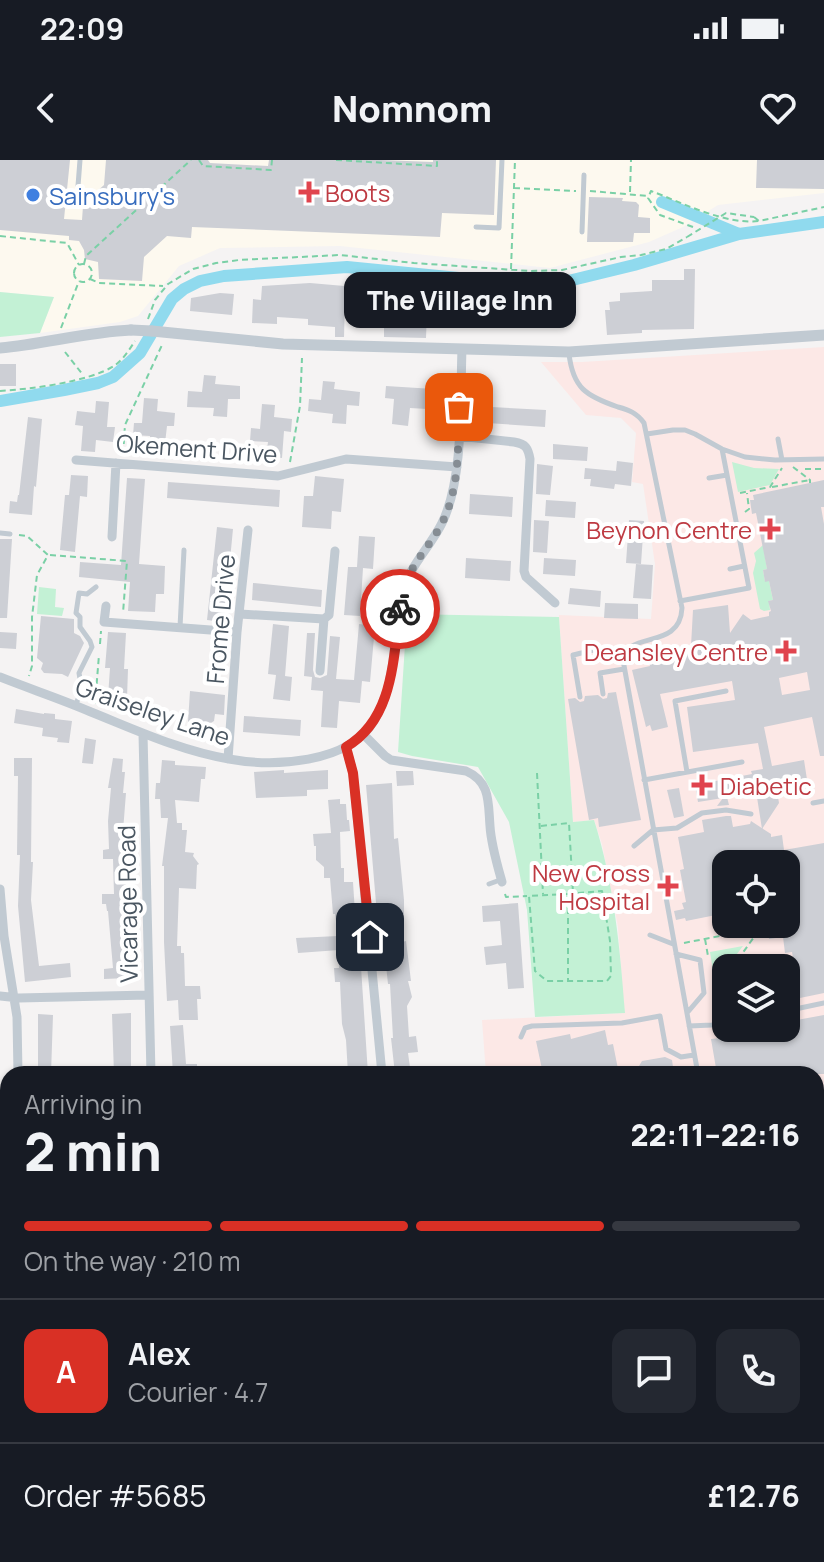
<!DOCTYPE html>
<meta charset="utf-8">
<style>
:root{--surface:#171b24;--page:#242831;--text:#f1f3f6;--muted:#9ea1a6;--line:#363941;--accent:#d93025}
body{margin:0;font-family:Manrope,sans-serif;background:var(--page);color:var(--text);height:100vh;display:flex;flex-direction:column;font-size:30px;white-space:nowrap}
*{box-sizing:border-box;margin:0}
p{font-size:26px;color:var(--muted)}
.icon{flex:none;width:44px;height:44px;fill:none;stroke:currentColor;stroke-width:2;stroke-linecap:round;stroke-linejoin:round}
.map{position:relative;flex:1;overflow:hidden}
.sheet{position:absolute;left:0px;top:906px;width:824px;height:496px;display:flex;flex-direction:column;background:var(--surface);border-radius:24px 24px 0 0;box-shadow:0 2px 6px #0004}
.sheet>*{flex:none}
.tools{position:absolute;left:712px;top:690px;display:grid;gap:16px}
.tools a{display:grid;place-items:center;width:88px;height:88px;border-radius:16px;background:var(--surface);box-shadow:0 2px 6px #0004;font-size:40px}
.pin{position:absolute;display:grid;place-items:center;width:68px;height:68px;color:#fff;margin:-34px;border-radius:16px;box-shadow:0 4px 12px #0006}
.courier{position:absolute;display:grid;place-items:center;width:80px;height:80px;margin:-40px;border:6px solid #d93025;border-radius:50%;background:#fff;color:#222;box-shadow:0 2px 10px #0007}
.bubble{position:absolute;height:56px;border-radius:16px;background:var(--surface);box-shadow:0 2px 6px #0004;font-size:26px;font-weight:800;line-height:56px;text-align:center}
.summary em{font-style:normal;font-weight:800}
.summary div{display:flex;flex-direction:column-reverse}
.summary{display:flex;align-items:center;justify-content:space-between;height:136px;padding:0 24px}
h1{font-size:52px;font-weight:800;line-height:60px}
.bar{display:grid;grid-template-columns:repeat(4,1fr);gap:12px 8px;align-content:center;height:96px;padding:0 24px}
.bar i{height:10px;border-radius:6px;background:var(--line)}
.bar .selected{background:var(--accent)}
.bar p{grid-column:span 4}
.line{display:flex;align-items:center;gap:20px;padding:0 24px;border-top:2px solid var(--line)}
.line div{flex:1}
.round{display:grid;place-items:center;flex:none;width:84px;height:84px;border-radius:16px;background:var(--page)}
.status{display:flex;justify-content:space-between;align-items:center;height:56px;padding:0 40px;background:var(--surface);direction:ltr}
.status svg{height:22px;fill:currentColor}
header{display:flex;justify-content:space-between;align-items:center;height:104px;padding:0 24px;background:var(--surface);font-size:36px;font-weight:800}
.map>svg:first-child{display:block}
.commercial{fill:#fdf9ef}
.education{fill:#e6e4e5}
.medical{fill:#fce8e6;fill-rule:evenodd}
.green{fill:#c3f1d5}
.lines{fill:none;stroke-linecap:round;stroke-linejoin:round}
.canal{stroke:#90daee;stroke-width:12}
.building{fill:#cdcfd5;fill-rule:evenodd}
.path{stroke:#7ad0a6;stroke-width:2;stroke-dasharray:6 4;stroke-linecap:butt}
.service{stroke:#c1cad2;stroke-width:5}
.minor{stroke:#c1cad2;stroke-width:9}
.tertiary{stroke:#c1cad2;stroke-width:11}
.path-bridge{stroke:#7ad0a6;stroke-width:2;stroke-dasharray:6 4;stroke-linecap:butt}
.tertiary-bridge{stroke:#c1cad2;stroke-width:11}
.done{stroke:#868d94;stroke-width:8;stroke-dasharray:0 14.4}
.route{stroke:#d93025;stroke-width:10}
.health-dot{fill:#e0444e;stroke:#fff;stroke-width:3}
.shop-dot{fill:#3f7fe0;stroke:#fff;stroke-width:3}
.labels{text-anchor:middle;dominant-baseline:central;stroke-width:8;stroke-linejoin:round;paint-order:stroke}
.health-label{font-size:24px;fill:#be3a42;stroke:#fff;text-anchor:end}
.shop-label{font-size:24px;fill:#366cbe;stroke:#fff;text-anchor:start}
.street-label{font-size:24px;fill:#4a5661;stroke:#fff}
</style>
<div class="status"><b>22:09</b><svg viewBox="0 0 49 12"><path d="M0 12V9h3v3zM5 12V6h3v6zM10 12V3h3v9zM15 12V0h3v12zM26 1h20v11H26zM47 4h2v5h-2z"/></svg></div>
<header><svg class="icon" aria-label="back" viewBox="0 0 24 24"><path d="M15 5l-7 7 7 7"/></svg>Nomnom<svg class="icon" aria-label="heart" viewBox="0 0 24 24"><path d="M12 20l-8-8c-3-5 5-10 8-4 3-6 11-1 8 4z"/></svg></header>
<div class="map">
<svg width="824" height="1402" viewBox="0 0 824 1402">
<rect width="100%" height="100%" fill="#f5f3f3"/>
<path class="commercial" d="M0,0H824V33L718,45L683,67L649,82L550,108L340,86L220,88L179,106L138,156L120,162L40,173L54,137L0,132Z"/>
<path class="education" d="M71,1394H251L257,1402H90Z"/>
<path class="medical" d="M824,187V1270L816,1274V914H486L482,860L624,853L618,767L602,684L594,660L573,662L559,457V455L651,459L655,404L643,324L632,322L636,273L621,258L586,255L541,202H582ZM726,704H786V764H726ZM726,808H786V868H726Z"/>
<path class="green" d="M0,132L54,137L40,173L0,177Z
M732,302L754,308L779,309L770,325L738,332Z
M763,385L767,409L763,410L765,421H769L773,440L769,441L770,450L764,451L760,449L753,413L756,401L754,393Z
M39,427L56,429L55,447L64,448L62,456L37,454Z
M407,454L559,457L573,662L594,660C614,723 620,787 625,853L535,857L527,750L509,662L478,607L412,596L398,592Z
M743,786L715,823L710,792Z
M211,1394H251L257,1402H199L198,1397Z"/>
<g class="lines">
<path class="canal" d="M662,42L739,74
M0,241L64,230L98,223L113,217L140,193L172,139L184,129L200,121L224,116L347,107L540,126L560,123L634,105L739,74L824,62"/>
</g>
<path class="building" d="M0,0H70L64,59L82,60L84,32L95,33L104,25L106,0H208L210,3L268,6L269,0H381L433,2V0H496L494,55L442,53L440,77L192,67L191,78L167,76L144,97L142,121L99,119L98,102L85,99L84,90L79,81L69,80V76L0,70Z
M757,0H824V29L756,28Z
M589,37L623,38L622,41L636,42L639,45L638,57L650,58V73H634L633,82H587Z
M684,109H695L694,169L642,170V173L607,175L605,150H610L609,142L620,141V133L652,131V120H684Z
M310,123L379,129L378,142L345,140L344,177H335V167L308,165V159L277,157V164L252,163L253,139L261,140L262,126Z
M220,133L234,134L232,155L190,151L191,138Z
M384,151L427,152L426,178L384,177Z
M0,204H16V226H0Z
M204,215L216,216L215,224L240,226V239H228L227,257L213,256L214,248L187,247L188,231L202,232Z
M323,221L335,222L334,229L360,232L359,246L347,245L346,264L332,263L333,254L308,251L309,239L321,240Z
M386,226L434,229L433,241H428L427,249L410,248L408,266L392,264L394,239L385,238Z
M144,238L158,239L157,251L175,253L174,266H167L164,292L149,291L150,276L133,275L134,263H142Z
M96,241L109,242L107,267H115L113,282L96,280L95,292L81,291L83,266L75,265L77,251L95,253Z
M262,244L275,245L274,257L292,259L291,272L284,271L282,298L266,296L268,282L250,281L251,268L260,269Z
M473,246L546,250L545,267L472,262Z
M28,257L42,259L36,327L34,326L32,355L9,353L10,341L17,342L18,335H19Z
M553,284L588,287L587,301L553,299Z
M617,301L633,303L631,326L615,324L614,329L590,326L591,319H584L585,308L616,311Z
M537,304L553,306L550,335L536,334Z
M71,315L88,316L87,337L80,336L75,392L60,390L65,335H69Z
M315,316L344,319L341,352L332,351L331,369L302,367L304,336H313Z
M127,318L145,319L139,404L165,406L164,434H156L155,452L128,451L130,422L79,417L80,402L121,405Z
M824,320V347H821L824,364V596H820L812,557L764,567L772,606L804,600L808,626L777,631L779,643L762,669L756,631L727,637L729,645L717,646L723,638L698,642L695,625L752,614L751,611L763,609L758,583L693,592L687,547L735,540L732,521L660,534L668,567L652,571L650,565L646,567L632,510L650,506L646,493L691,486L693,450L728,445L730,473L743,454L751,460L769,456V452L771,451L768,441L773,440L769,421L765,422L763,410L767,409L756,353L752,354L750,340H754L753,335ZM807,512L810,530L782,535L779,518Z
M168,322L280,330L279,347L167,338Z
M470,334L513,337L512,357L469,354Z
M546,340L576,342L575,358L545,356Z
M534,360L549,361L547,393L533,392Z
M629,360L644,361L641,404L626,403Z
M217,367L233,369L224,462L207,460Z
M359,376L375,377L373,409L363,408L360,456L344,455L348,407H357Z
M0,379H12L7,458H0Z
M466,398L511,401L510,421L465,418Z
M544,398L576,400L575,416L543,414Z
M636,404L653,405L651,439L633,438Z
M253,423L322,430L321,447L252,440Z
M570,428L601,431L600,447L568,444Z
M605,443L638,444V459L604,458Z
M41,456L74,459V473L80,476L84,483L68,517L62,514L44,513L41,509L43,503L37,498Z
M273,464L289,466L285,516L292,517L290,541L273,539L276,515L268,514Z
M359,464L375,466L370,522L362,521L360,543L339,541L337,568L321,567L323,531L311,530L312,517L304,516L307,473H315L313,510L315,517L320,518L327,515L330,476L340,477L336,519L354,520Z
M0,472L17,473L16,489L0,488Z
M108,472L126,473L124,509H128L127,538L108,537L110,508H105Z
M190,531L225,535L224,555L215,554L214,561L201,569L188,562Z
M616,532L641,660L599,667L598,658L589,660L568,539L575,538L580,542L584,541L585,536L598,535L603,539L607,538L608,533Z
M16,549L44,554V553L55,554V559L72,561L69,583L57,582L58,578L42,576L43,568L14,563Z
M244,556L301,560L300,576L243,572Z
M85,578L96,580L93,604L82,603Z
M14,598H32L31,702H33L31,740L39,806L70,803L71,817L25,822L18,746L20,695H17L18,616H14Z
M113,598L123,599L122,612H125L123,633H126L123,671H126V751H125L128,818L104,819V809L113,808L108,751H107L106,744H102V734H114L113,699H103V690L109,689L108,661L111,628H108Z
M162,600L175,601V605L206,607L205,619H201L199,642L175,640L177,663H182V670H187L185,692L194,693L193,696L199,704L197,705L196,729L179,728L177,786H181V793H184L185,826H200L201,839H197L198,860H179L178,840L167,841L164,782V706H162L168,658H161L160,639H155L156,623H160Z
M284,610V613L328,610V629L307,630V636L256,638L254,612Z
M396,611H413L414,625L397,626Z
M392,623L394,679L398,678L404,740V754L400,755L402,782L406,781L411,821H408L412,837L407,846L409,877L416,876L418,892L408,893L411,914H395L391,878H393L390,824H388L381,759H378L376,743L366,625Z
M679,628L684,656L674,658L667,630Z
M340,639V644H346L347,660H349L350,671L340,672L341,708H344V722H353L355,753H353L355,772H354L357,797H359L360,807H361L368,914H348L346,880L342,864L340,822H335L334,808H339V790L298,793L296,778L338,776L335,754H333L330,718H324V707L316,700V686H314L313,674L331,673L328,640Z
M726,656H731L733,667L750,664L751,661L771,674V677L782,675L784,690L824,683V833L800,838L792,792L785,793L783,777L769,779L767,764H786V704H768L765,690L738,695L740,704H726V753L686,761L685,758L676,760L674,751L684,749L682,743L686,742L680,710L684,709L678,677L704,672L702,660Z
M518,743L524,828L508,829L506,803L486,805L484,787L502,785L500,761L483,762L482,746Z
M131,853V914H114L112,854Z
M38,854L53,855L51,914H38Z
M824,855V914H717L711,879L720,878L719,875L755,868H786V862Z
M183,865L186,904H197V914H173L170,866Z
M605,870L608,885L613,884L619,914H543L536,881L570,874L571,879Z
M665,897L672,900L674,914H640L639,906L642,901Z"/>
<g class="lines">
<path class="path" d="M199,0L203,6L271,10L272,0
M336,0L437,6V0
M514,28L576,31
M590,31L648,36
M630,32L631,0
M754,57L759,61L824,47
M693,67L660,55L648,38L651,31C683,43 725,65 759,61
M0,76L67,83L79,105
M84,104L86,96L191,0
M74 113a9 9 0 1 1 18 0a9 9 0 1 1-18 0Z
M511,109L515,0
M90,119L99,123L163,126
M148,159L155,140L168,124L193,109L216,103L239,100L340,95L414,103L530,111L562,110L621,97L641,95L666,89L687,77
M61,168L79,121
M65,192L83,215
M0,231C31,229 88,222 114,206C123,200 129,190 135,181
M123,294L125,265L162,185
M290,302L300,246L302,198
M793,307L810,320V323
M805,309H824
M772,327L810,320
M740,333L770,327L782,308
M745,352L749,349L747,333
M19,375L27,376L48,395L37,415L32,457V506L29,516
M50,395L127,401L123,453
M100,484L101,471
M95,544L99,495
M537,613L543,734
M541,666L569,663L573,733
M505,734L506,737L527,736
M568,734L529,736L535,811L547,821H607L611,816L610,781L602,731L568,734V822
M705,779L708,796
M684,783L761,768
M732,808L759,770
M713,833L726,816
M0,1310L8,1315"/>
<path class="service" d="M78,26L80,0
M476,67L499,68L502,0
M582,72L584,15
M569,194C573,228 586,236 618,247C629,250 637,253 644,263L682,448C680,491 627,470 623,500L698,914
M647,274L673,270H685L695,274L722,289L745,297L775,300L824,299
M778,279L782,300
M709,318L727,315
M0,373L10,374
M730,409L744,406
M680,441L749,428L722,289
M180,467L184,390
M603,534L600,513L624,509
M580,537L573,495C582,493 605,486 614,489C620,491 620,494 622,499
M75,546L82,530L79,513L92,487L90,481L80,467V457L76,453L79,433L87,434L96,427
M687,612L675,541L726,531
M644,620L742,602
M813,643L824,641
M634,686L653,670L677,668L702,653L726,650L751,654
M489,724L500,720
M650,775L673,784
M676,794L700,800L704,833L687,853
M786,851L824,843
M689,866L712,865L726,862
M521,877L525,868L532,866L622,863L660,856L666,889L681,897L694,895
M816,1023L824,1021
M816,1073L821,1072
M0,1383L8,1370
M287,1402L296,1394"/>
<path class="minor" d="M458,276L514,282C526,284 528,288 530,299L524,411L526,417L555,443
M76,300L278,316L346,299L457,307
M112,377L116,303
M106,446L104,462L237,472
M240,454L324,459L329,455L335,391
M320,511L324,459
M0,517C30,529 61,539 91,552C136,570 181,591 229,599C273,607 348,604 374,561C398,522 392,475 403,432C409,406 431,386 442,363C464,319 460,239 462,189
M143,574L151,914
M363,574L385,596L391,600L466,611C491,622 488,643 490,666C491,684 497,704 502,722
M346,587L353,613L382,914
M228,599L237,472L248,370
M0,729L4,776L17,857L18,914
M0,836L19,838L148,835
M358,1394L365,1402
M777,1394L779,1396
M18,1402L20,1394
M518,1402L531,1394"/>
<path class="tertiary" d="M152,171L283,184L569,192L824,175
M0,188C44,184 87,172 131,170"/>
<path class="path-bridge" d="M687,77L726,53L754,57"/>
<path class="tertiary-bridge" d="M131,170L152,171"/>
</g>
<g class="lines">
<path class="done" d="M400,449C401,443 401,437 403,431C409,407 429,387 441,365C460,330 458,286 459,247"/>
<path class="route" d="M370,777L353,613L346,587C394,559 393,498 400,449"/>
</g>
<g class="health-dot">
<path d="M305 20h8v8h8v8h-8v8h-8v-8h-8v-8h8z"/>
<path d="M766 357h8v8h8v8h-8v8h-8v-8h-8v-8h8z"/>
<path d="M782 479h8v8h8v8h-8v8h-8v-8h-8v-8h8z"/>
<path d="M698 613h8v8h8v8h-8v8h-8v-8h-8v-8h8z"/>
<path d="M664 714h8v8h8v8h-8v8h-8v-8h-8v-8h8z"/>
</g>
<circle class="shop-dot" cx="33" cy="35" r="8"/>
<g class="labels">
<g class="health-label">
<text x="325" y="32" text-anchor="start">Boots</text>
<text x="752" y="369">Beynon Centre</text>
<text x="768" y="491">Deansley Centre</text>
<text x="720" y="625" text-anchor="start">Diabetic</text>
<text x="650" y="712">New Cross<tspan x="650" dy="28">Hospital</tspan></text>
</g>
<g class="shop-label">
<text x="49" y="35">Sainsbury's</text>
</g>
<g class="street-label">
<text transform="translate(197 288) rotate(4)">Okement Drive</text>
<text transform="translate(220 459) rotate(-85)">Frome Drive</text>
<text transform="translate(153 551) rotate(19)">Graiseley Lane</text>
<text transform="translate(127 744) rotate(-91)">Vicarage Road</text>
</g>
</g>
</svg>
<div class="tools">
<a><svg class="icon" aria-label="locate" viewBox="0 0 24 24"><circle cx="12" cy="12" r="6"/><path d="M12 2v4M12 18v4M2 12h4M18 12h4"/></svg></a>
<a><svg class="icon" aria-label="layers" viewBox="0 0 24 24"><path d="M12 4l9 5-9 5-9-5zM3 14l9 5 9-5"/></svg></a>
</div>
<div class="pin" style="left:459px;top:247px;background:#ea580c"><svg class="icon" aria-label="bag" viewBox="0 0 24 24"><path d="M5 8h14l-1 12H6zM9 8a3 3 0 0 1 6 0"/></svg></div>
<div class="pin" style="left:370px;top:777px;background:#1f2937"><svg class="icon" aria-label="home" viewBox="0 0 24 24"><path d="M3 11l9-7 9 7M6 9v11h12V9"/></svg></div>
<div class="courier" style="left:400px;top:449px"><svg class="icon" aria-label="bike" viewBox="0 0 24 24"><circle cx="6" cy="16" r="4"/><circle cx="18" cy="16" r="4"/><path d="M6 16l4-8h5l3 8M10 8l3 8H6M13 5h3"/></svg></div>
<div class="bubble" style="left:344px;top:112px;width:232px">The Village Inn</div>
<section class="sheet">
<div class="summary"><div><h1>2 min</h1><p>Arriving in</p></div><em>22:11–22:16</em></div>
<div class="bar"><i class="selected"></i><i class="selected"></i><i class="selected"></i><i></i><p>On the way · 210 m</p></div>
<div class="line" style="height:144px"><b class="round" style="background:var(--accent);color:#fff">A</b><div><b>Alex</b><p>Courier · 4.7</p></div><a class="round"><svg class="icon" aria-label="chat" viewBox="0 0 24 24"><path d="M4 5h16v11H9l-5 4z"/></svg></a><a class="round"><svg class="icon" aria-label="phone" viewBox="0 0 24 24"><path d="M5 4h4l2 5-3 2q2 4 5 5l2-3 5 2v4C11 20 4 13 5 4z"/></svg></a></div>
<div class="line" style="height:104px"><div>Order #5685</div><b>£12.76</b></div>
</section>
</div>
